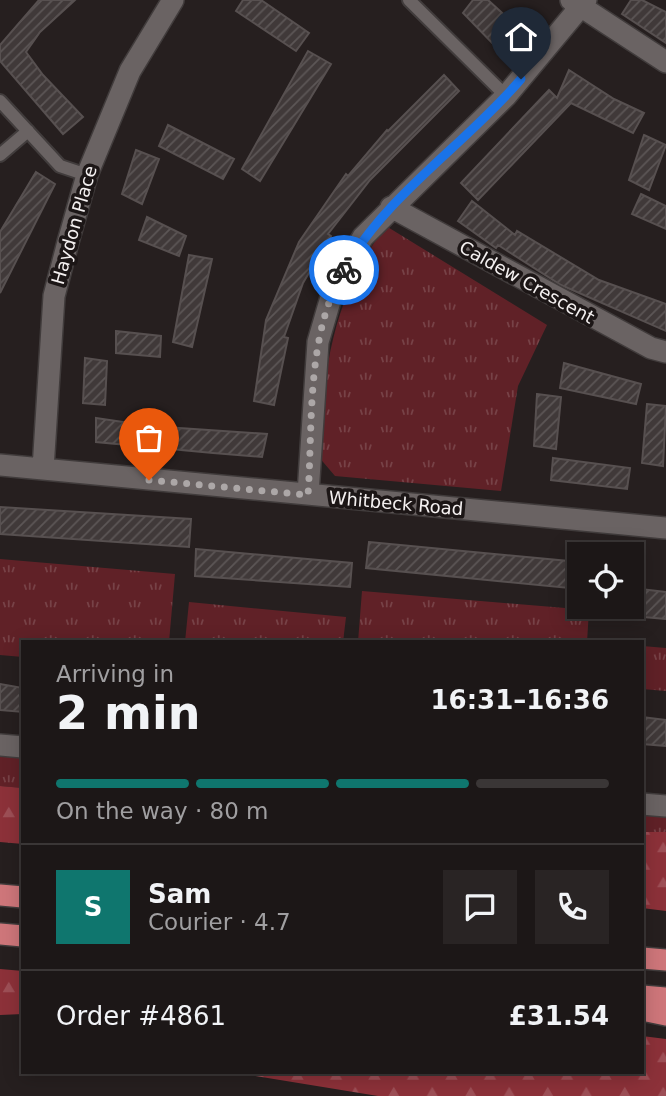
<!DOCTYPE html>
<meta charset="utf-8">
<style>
:root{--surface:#1c1717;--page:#292424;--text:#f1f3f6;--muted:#a09fa1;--line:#3a3636;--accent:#0f766e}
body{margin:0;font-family:"DejaVu Sans",sans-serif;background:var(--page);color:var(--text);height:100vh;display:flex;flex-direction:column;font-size:26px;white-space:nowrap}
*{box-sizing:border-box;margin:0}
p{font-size:23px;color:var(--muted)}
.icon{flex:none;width:38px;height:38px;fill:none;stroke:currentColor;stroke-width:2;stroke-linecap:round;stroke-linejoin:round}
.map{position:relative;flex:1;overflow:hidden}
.side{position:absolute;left:21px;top:640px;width:623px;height:434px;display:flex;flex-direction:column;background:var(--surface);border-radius:0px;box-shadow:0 4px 18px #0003,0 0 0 2px var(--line)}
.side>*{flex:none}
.fabs{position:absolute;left:567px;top:542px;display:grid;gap:14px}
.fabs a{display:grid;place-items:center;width:77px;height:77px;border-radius:0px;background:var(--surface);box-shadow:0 4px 18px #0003,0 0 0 2px var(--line);font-size:35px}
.pin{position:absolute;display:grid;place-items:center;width:60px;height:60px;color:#fff;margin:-72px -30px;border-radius:50% 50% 50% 0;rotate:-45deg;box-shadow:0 0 7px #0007}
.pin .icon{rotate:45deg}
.courier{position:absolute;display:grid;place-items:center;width:70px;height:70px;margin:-35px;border:5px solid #1a73e8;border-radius:50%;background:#fff;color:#222;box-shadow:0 2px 9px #0007}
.headline em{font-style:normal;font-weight:700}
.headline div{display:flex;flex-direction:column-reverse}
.headline{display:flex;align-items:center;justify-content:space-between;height:119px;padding:0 35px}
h1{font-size:46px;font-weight:700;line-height:52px}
.bar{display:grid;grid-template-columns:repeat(4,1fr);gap:10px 7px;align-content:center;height:84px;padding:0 35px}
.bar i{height:9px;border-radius:5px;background:var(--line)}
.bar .on{background:var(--accent)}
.bar p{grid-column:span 4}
.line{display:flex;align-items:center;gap:18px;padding:0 35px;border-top:2px solid var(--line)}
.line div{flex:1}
.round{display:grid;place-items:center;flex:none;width:74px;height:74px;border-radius:0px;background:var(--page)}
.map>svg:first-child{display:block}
.grass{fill:url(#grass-tufts)}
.forest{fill:url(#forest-firs)}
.building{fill:url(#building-hatch);stroke:#575050;stroke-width:2}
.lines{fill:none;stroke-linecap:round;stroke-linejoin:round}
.service-casing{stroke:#413c3c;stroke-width:16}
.minor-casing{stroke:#413c3c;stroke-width:24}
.trunk-casing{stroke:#413c3c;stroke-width:24}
.service{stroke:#6a6363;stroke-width:12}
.minor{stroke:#6a6363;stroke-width:21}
.trunk{stroke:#ce767a;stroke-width:21}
.done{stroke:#aca7a7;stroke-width:7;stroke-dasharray:0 12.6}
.route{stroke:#1a73e8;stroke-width:9}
.labels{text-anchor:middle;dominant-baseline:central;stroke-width:7;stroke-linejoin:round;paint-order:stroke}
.street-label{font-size:18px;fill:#f4f0f0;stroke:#1c1616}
</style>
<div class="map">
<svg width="666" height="1096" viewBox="0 0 666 1096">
<defs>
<pattern id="grass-tufts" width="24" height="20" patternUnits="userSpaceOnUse" patternTransform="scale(1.75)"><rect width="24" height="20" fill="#602127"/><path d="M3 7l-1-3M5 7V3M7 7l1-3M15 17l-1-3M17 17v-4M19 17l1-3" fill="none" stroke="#774247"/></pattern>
<pattern id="forest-firs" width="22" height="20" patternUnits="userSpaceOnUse" patternTransform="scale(1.75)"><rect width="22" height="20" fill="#8c3139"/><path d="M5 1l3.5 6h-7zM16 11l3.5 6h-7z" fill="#9d4f56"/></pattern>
<pattern id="building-hatch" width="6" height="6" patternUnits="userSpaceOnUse" patternTransform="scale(1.75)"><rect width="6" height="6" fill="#403939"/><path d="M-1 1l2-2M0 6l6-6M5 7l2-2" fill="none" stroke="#5c5656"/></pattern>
</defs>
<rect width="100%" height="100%" fill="#261f1f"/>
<path class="grass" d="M386,226L547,325L518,386L501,491L335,476L318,456C324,370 332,297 386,226Z
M0,559L175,574L169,642H23V657L0,655Z
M362,591L589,610L587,642H358Z
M189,602L346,617L343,642H185Z
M642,646L666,648V691L642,689Z
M0,755L23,757V788L0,786Z
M642,813L666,816V832H642Z"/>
<path class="forest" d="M0,786L23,788V844L0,842Z
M642,832H666V911L642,908Z
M0,969L23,971V1014L0,1015Z
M642,1036L666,1039V1096H378L237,1073H642Z"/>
<path class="building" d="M39,0H75L40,32L26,52L43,75L83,117L63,134L0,61V45Z
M243,0H261L309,33L296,51L236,11Z
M473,0H488L523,32L502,53L463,13Z
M631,0H642L666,12V43L622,14Z
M308,51L331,64L260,181L242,169Z
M569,70L614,99L644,113L633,133L571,103L478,200L461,183L549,90L557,98Z
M444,75L459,91L370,180L328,234L331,236L303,283L284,337L288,338L274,405L254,401L266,320L299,242L346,174L348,176L387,130L388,131Z
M168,125L234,159L223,179L159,146Z
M644,135L666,145L649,190L629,180Z
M136,150L159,159L142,204L122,194Z
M36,172L55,184L0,293V232Z
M641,194L666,206V229L632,214Z
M472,201L515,235L517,231L599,280L666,304V331L561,285L498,245L496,248L458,221Z
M147,217L186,236L179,256L139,240Z
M189,255L212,259L192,347L173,342Z
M116,331L161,336L160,357L116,353Z
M85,358L107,361L105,405L83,403Z
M564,363L641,384L636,404L560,388Z
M537,394L561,397L556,449L534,446Z
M647,404L666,406L663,466L642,463Z
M96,418L150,426L267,434L262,457L213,453L96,442Z
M553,458L630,468L627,489L551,480Z
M0,507L191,519L189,547L0,534Z
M369,542L579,562V589L366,568Z
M196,549L352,563L350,587L195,576Z
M632,588L666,592V619L632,616Z
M0,684L23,688V712L0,710Z
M642,717L666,720V746L642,744Z"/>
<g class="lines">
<defs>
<path id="service" d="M409,0L506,96
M0,101L60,166L87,175
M0,155L28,131"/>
<path id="minor" d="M571,0L666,62
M391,207L651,348L666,352
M0,465L666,528
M43,469L54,296L68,242L87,175L130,71L173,0
M308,494L318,342L334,287L363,237L506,96L586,0
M0,745L23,747
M642,804L666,806"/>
<path id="trunk" d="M0,895L23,897
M0,934L23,936
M642,958L666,960
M642,996L666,998
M642,1010L666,1015"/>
</defs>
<use href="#service" class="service-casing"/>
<use href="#minor" class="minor-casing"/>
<use href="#trunk" class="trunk-casing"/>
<use href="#service" class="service"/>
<use href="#minor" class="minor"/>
<use href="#trunk" class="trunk"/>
</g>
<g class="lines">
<path class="done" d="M149,480L308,495C313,421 306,335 344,270"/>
<path class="route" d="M344,270C388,193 465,145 521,79"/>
</g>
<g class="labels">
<g class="street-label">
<text transform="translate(74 225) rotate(-74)">Haydon Place</text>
<text transform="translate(527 282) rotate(29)">Caldew Crescent</text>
<text transform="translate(396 503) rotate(5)">Whitbeck Road</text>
</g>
</g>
</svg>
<div class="fabs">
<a><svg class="icon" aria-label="locate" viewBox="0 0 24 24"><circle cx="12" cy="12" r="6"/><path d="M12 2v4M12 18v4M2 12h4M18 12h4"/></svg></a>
</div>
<div class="pin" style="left:149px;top:480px;background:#ea580c"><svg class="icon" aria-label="bag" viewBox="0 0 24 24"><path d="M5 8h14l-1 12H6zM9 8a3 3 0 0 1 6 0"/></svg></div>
<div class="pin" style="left:521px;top:79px;background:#1f2937"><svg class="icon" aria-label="home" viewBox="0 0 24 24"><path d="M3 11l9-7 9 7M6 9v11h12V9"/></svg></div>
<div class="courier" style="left:344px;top:270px"><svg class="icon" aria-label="bike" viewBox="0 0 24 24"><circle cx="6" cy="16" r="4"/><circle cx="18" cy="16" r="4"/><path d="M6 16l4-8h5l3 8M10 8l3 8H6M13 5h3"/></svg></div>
<section class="side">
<div class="headline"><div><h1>2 min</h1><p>Arriving in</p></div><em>16:31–16:36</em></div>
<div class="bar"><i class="on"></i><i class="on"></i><i class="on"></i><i></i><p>On the way · 80 m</p></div>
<div class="line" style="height:126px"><b class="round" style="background:var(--accent);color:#fff">S</b><div><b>Sam</b><p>Courier · 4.7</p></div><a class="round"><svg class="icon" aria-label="chat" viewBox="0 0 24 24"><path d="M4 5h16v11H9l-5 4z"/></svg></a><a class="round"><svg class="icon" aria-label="phone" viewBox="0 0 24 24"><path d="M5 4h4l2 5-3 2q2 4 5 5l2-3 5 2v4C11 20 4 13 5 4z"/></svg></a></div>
<div class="line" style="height:91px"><div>Order #4861</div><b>£31.54</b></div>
</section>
</div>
